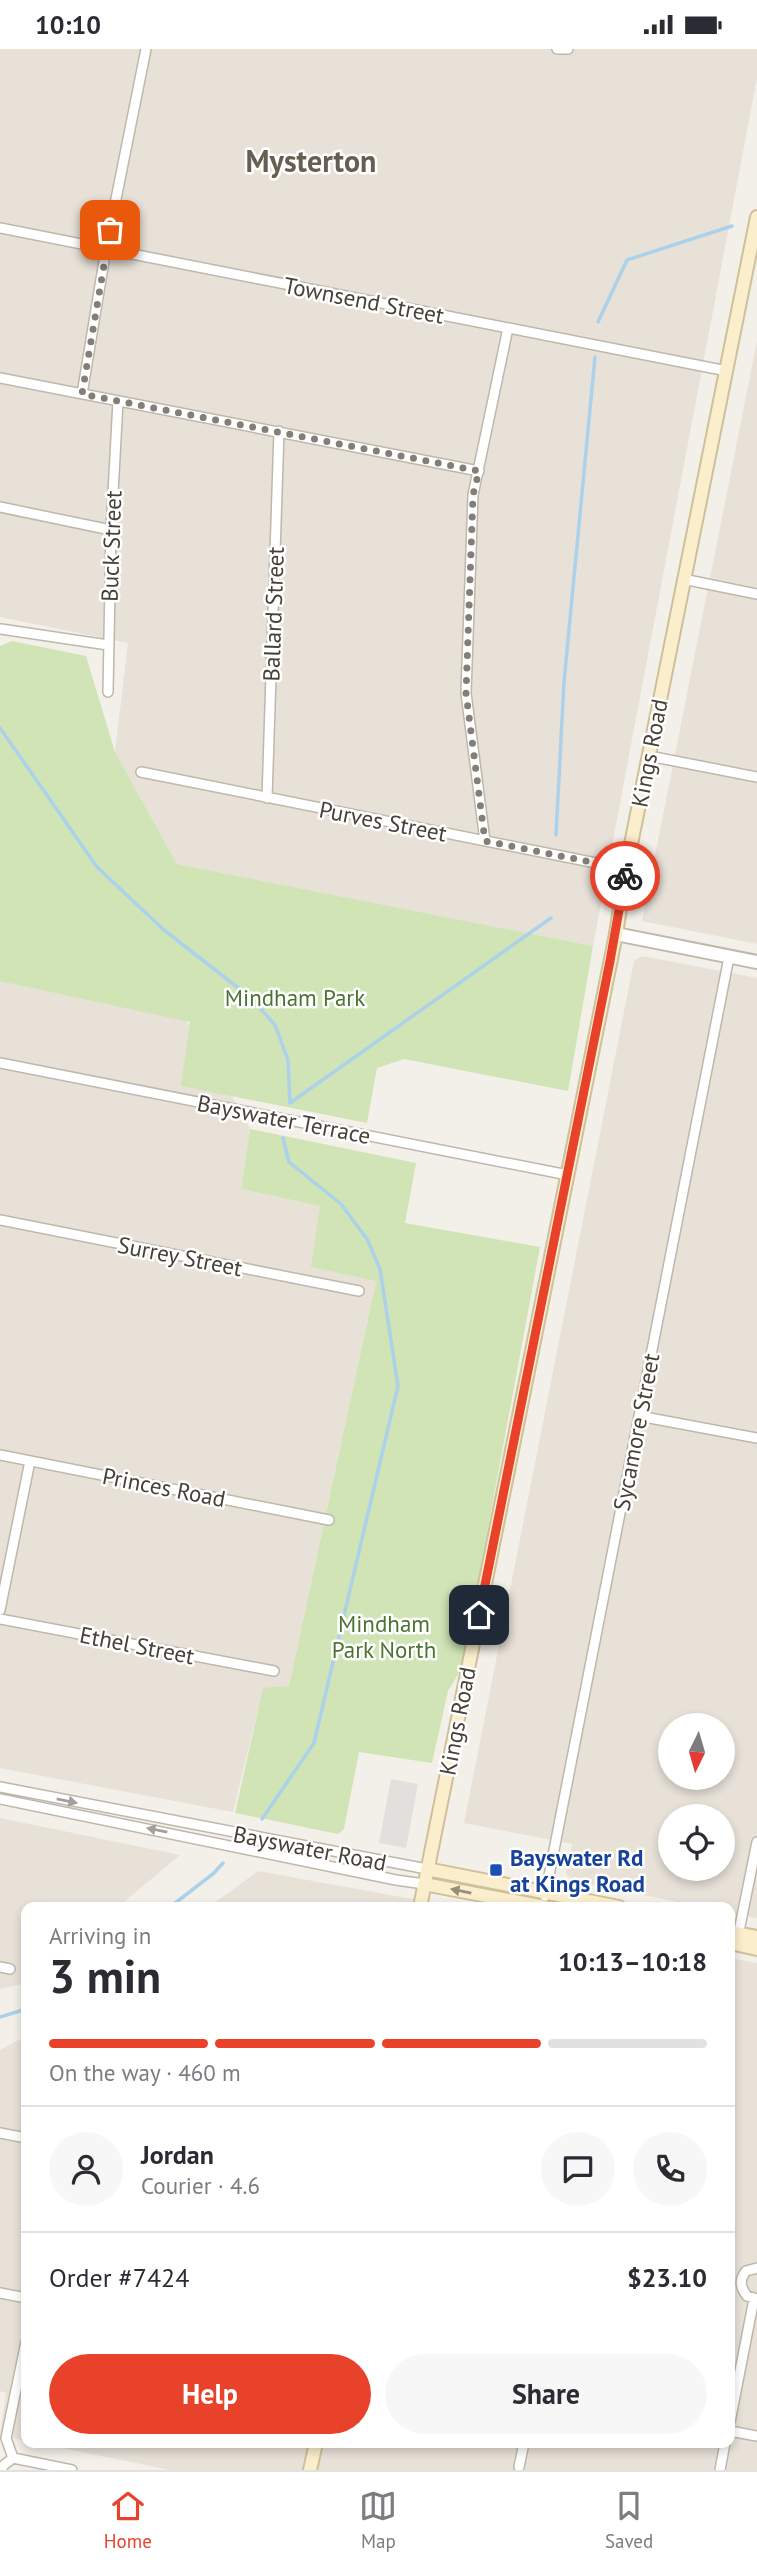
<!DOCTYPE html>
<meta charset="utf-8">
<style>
:root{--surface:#fff;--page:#f7f7f7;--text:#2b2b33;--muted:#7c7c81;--line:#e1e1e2;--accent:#e8422b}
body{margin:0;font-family:"PT Sans",sans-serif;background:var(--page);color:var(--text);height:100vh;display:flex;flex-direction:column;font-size:26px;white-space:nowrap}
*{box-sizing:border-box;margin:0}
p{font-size:23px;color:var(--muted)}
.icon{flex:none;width:38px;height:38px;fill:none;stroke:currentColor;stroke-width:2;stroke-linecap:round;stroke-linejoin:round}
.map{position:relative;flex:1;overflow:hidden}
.panel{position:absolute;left:21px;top:1853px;width:714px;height:546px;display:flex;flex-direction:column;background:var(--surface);border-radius:14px;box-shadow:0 4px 10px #0003}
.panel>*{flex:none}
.needle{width:46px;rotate:185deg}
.buttons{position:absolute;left:658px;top:1664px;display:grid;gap:14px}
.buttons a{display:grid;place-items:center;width:77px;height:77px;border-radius:50%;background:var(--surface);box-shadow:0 4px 10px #0003;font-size:35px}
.pin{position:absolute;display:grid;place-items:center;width:60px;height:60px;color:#fff;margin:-30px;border-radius:14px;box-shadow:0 4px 10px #0006}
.courier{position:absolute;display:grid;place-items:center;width:70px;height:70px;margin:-35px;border:5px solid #e8422b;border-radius:50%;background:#fff;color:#222;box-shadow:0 2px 9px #0007}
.head em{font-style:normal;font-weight:800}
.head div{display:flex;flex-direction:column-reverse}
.head{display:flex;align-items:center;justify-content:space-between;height:119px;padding:0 28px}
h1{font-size:46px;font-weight:800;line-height:52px}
.bar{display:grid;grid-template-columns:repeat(4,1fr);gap:10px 7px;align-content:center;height:84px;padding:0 28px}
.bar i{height:9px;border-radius:5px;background:var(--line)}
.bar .active{background:var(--accent)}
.bar p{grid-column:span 4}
.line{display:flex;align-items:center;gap:18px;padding:0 28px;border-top:2px solid var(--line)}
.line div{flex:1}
.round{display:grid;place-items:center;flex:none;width:74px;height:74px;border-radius:37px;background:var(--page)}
.action{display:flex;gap:14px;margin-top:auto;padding:14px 28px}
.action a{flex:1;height:80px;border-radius:42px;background:var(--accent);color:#fff;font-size:28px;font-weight:800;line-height:80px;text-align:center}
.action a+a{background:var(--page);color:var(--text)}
.status{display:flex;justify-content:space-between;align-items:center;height:49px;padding:0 35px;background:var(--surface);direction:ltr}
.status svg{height:19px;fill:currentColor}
.tabs{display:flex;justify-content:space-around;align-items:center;height:98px;border-top:2px solid var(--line);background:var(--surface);font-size:19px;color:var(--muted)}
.tabs a{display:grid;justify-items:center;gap:4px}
.tabs .active{color:var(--accent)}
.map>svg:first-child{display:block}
.residential{fill:#e7e1d8;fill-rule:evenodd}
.green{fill:#d0e4b5}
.parking{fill:#e2e0dd}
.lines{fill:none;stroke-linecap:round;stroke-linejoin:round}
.stream{stroke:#abd2ea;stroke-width:3.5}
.minor-casing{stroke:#beb7ac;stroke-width:12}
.tertiary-casing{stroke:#beb7ac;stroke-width:16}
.secondary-casing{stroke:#cfc09c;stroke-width:16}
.minor{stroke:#fff;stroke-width:9}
.tertiary{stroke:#fff;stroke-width:12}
.secondary{stroke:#faeecc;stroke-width:12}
.oneway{fill:#a2a09c}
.oneway2{fill:#978e7b}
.done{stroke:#837e76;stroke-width:7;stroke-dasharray:0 12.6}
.route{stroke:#e8422b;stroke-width:9}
.transit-dot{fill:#1a4fb4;stroke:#fff;stroke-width:2.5}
.labels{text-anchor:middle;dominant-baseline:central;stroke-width:5;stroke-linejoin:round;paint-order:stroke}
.street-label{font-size:23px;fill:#464038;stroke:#fff}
.park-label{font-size:23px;fill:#4b7330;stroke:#fff}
.transit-label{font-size:23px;font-weight:bold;fill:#164399;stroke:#fff;text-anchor:start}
.district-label{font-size:30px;font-weight:bold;fill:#685e50;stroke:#fff}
</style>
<div class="status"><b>10:10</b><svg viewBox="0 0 49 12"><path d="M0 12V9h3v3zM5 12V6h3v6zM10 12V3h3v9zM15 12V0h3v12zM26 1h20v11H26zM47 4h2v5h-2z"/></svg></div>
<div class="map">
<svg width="757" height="2421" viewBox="0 0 757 2421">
<rect width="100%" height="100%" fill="#f3f0e9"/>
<path class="residential" d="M0,0H757V29L593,897L177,815L115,703L128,594L0,568Z
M757,292V895L642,872Z
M0,798L197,983L250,1080L241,1140L320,1157L376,1231L289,1637L263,1640L233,1763L0,1719Z
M642,907L757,929V1869L730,1864V1858H703L572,1832L566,1824L572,1795L464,1774L634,912ZM670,1676H723V1729H670ZM670,1768H723V1820H670Z
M0,1769L180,1806L118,1858H26V1934L0,1940Z
M258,1822L456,1858H209Z
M730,1909L757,1914V2421H170L38,2394H730Z
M26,1987V2392L0,2386L6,2344L0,2342V2001Z"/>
<path class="green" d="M12,592L86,607L115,703L177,815L593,897L568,1042L404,1010L377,1019L367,1074L181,1037L190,973L0,932V597Z
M250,1080L416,1114L405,1174L540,1198L462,1619L448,1642L432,1714L359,1703L344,1780L338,1785L235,1764L263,1639L289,1637L376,1232L311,1218L320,1157L241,1140Z"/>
<path class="parking" d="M391,1730L418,1735L406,1799L379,1794Z"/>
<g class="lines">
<path class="stream" d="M598,273L627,211L732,177
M0,679L97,818L164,881L250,948L275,976L288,1011L290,1054
M556,786L564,633L595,308
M290,1054L551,869
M262,1770L314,1694L398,1337L380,1220L367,1190L341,1155L289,1113L283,1089
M170,1858L214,1824L223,1814
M0,1968L26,1960"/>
<defs>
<path id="minor" d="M557,0H568
M0,179L727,322
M0,329L479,422
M82,345L106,200L146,0
M0,458L111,481
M683,530L757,545
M1,580L108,596
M108,643L111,481L118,352
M649,707L757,728
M141,723L626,820
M267,749L279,382
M485,792L466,644L473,446L508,279
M0,1014L568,1126
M0,1171L359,1242
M639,1367L757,1389
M0,1406L329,1471
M0,1561L30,1412
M0,1570L274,1622
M0,1738L427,1820
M0,1750L396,1831L424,1835
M545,1847L729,908
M738,1887L757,1793
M0,1918L10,1920
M0,2084L26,2089
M757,2219L746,2222C739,2231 740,2238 747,2247L757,2250
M0,2244L26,2249
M730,2373L754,2250
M730,2382L757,2387
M13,2409L6,2389L26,2293
M13,2409L72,2421
M519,2418L524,2394
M1,2421L4,2416L13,2409
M720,2421L725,2394"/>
<path id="tertiary" d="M616,885L757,913"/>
<path id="secondary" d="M427,1820L619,1858
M424,1835L545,1858
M420,1858L616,885L626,820L757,168
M730,1883L757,1888
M730,1894L757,1900
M310,2421L316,2394"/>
</defs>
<use href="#minor" class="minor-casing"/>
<use href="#tertiary" class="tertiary-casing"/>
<use href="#secondary" class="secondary-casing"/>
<use href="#minor" class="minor"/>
<use href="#tertiary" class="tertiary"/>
<use href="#secondary" class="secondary"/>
</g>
<defs><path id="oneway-solid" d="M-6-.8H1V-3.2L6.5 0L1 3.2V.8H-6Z" transform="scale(1.75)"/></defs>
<g class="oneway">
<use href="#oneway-solid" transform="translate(67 1752) rotate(11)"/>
<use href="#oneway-solid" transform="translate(157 1781) rotate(-169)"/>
</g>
<use class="oneway2" href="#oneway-solid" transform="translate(461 1842) rotate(-169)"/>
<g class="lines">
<path class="done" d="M110,181L82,345L479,422L473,446L466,644L485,792L626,820L625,827"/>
<path class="route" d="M479,1566L610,912L625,827"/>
</g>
<rect class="transit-dot" x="489" y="1814" width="14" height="14" rx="3.5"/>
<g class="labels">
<g class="street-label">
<text transform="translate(364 251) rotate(11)">Townsend Street</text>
<text transform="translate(111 497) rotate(-88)">Buck Street</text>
<text transform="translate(273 565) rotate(-88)">Ballard Street</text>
<text transform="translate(649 704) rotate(-79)">Kings Road</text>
<text transform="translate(383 772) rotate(11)">Purves Street</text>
<text transform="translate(284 1070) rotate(11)">Bayswater Terrace</text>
<text transform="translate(180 1207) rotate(11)">Surrey Street</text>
<text transform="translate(636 1383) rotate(-79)">Sycamore Street</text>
<text transform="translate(164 1438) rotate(11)">Princes Road</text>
<text transform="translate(137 1596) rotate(11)">Ethel Street</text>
<text transform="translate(457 1672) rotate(-79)">Kings Road</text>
<text transform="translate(310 1799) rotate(11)">Bayswater Road</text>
</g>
<g class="park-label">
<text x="295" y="948">Mindham Park</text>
<text x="384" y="1574">Mindham<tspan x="384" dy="26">Park North</tspan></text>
</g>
<g class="transit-label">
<text x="510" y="1808">Bayswater Rd<tspan x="510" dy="26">at Kings Road</tspan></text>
</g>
<g class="district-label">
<text x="311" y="111">Mysterton</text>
</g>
</g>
</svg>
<div class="buttons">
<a><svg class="needle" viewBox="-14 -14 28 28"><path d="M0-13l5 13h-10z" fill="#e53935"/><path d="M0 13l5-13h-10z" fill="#7c7c81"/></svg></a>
<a><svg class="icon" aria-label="locate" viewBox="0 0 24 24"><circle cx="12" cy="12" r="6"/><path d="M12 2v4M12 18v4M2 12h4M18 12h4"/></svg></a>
</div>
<div class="pin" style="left:110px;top:181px;background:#ea580c"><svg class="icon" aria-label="bag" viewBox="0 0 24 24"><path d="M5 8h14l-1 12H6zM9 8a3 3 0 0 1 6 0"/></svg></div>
<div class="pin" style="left:479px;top:1566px;background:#1f2937"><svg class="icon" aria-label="home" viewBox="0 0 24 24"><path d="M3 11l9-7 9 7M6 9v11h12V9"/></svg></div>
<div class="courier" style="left:625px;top:827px"><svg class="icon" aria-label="bike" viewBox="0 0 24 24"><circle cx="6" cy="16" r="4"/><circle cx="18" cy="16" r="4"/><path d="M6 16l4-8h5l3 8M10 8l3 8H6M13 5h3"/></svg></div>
<section class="panel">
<div class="head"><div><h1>3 min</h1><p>Arriving in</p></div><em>10:13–10:18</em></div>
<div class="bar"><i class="active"></i><i class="active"></i><i class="active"></i><i></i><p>On the way · 460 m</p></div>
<div class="line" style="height:126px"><a class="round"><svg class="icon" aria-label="person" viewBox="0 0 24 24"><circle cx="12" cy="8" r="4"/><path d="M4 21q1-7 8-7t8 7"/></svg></a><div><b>Jordan</b><p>Courier · 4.6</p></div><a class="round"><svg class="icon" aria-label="chat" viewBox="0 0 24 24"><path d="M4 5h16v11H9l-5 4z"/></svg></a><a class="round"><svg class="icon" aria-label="phone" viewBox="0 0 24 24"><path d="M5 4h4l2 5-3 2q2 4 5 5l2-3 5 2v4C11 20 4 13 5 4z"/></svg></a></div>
<div class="line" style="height:91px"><div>Order #7424</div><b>$23.10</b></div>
<div class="action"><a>Help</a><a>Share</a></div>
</section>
</div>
<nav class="tabs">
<a class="active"><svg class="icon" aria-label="home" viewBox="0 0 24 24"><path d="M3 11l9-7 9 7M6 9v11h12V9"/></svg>Home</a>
<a><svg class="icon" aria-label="map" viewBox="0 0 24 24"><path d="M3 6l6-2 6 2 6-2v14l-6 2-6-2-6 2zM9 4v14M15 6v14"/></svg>Map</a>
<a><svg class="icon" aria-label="saved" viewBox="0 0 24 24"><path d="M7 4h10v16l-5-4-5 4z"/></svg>Saved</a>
</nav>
